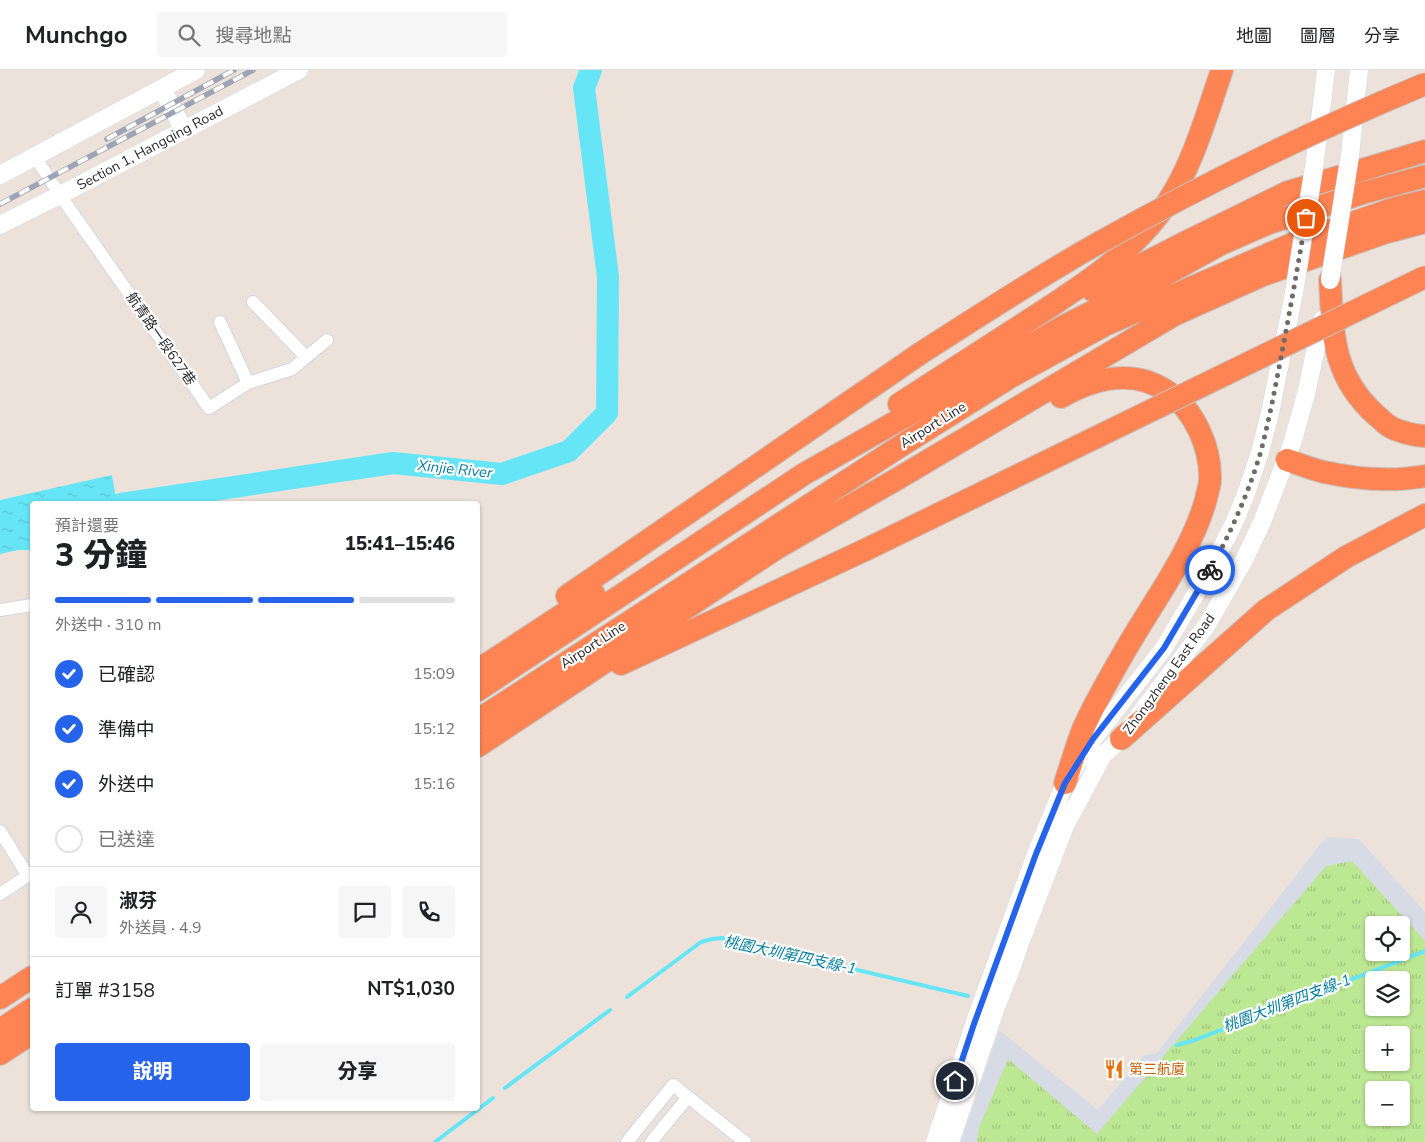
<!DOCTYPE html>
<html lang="zh-TW">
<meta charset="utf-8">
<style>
:root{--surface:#fff;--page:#f6f6f6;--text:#202124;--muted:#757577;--line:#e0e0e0;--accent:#2563eb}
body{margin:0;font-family:"Nunito Sans","Noto Sans TC",sans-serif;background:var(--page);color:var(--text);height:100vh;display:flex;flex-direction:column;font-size:19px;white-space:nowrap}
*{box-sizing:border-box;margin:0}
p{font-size:16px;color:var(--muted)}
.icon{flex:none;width:28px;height:28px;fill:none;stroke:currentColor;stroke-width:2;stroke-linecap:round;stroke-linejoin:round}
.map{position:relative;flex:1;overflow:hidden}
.side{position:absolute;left:30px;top:431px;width:450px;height:610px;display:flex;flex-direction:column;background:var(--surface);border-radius:5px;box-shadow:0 1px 4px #0004}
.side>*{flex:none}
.tools{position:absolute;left:1365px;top:846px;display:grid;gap:10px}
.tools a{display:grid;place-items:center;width:45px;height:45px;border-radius:5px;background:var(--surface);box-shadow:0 1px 4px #0004;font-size:25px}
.pin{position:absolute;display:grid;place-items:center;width:42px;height:42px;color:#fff;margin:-21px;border:2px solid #fff;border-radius:50%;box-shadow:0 1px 5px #0007}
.courier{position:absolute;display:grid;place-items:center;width:50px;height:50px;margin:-25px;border:4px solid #2563eb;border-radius:50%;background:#fff;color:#222;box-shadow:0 1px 6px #0007}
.headline em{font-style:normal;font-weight:800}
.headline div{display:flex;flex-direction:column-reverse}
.headline{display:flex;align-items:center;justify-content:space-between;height:85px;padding:0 25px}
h1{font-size:32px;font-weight:800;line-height:38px}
.bar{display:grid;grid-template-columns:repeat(4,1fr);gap:8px 5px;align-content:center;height:60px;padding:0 25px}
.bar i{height:6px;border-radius:4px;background:var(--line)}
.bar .selected{background:var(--accent)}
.bar p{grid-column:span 4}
.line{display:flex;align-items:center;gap:12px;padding:0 25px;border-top:1px solid var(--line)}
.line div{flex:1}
.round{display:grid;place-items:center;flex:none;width:52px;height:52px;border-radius:5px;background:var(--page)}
ol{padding:0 25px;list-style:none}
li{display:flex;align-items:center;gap:15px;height:55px}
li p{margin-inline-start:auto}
li .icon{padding:5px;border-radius:50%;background:var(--accent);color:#fff;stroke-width:4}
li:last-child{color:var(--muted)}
li i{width:28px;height:28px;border:2px solid var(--line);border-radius:50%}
.button{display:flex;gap:10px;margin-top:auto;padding:10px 25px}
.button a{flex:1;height:58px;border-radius:5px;background:var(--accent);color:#fff;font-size:20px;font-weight:800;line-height:58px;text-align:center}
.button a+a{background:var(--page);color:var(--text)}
header{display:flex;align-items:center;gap:30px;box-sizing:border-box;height:70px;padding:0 25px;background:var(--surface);border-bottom:1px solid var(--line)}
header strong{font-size:24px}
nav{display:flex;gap:28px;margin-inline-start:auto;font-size:18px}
.search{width:350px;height:45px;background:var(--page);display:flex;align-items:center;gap:12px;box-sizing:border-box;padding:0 18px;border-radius:5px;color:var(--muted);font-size:19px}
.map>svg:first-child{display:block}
.airport{fill:#d6dbe5;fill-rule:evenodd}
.grass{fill:url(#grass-tufts);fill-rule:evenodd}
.water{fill:url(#water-ripples)}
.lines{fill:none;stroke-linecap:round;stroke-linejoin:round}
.stream{stroke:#66e5f6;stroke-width:4}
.river{stroke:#66e5f6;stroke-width:22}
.street-casing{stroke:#d0d6e4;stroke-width:14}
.secondary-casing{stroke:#d0d6e4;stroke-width:19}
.highway-casing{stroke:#c3c3c3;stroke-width:24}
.street{stroke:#fff;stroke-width:12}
.secondary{stroke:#fff;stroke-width:18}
.highway{stroke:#ff8453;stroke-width:22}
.rail-casing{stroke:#9da4b5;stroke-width:5.5}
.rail{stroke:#fff;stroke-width:4;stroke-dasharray:11;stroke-linecap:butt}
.secondary-bridge-casing{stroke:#d0d6e4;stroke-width:19;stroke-linecap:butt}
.highway-bridge-casing{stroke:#c3c3c3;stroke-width:24;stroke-linecap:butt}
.secondary-bridge{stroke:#fff;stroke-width:18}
.highway-bridge{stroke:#ff8453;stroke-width:22}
.done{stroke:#6e6a68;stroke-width:5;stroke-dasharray:0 9}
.route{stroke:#2563eb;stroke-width:6}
.labels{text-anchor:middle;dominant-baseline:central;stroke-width:4.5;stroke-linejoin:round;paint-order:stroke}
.street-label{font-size:14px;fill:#2a2a2a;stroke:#fff}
.food-label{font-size:14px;fill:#c56008;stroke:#fff;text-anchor:start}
.water-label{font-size:15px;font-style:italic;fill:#057e9c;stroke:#fff}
</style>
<header>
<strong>Munchgo</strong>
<div class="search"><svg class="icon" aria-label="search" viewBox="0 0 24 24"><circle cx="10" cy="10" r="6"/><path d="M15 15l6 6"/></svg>搜尋地點</div>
<nav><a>地圖</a><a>圖層</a><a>分享</a></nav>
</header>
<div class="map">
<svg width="1425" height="1072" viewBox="0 0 1425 1072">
<defs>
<pattern id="grass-tufts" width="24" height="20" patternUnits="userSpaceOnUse" patternTransform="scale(1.25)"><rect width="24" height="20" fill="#bce793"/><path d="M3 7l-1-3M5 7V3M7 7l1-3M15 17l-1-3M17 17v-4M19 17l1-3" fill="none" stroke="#a2c67f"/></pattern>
<pattern id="water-ripples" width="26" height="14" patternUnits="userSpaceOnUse" patternTransform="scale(1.25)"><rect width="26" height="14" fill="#66e5f6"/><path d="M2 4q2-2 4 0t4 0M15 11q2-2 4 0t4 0" fill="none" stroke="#59c5d3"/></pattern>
</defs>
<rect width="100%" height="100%" fill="#ede2da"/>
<path class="airport" d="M1326,767L1359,769L1425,842V1072H961L999,960L1098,1040L1144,985L1156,984ZM1374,855H1401V882H1374ZM1374,910H1401V938H1374ZM1374,965H1401V992H1374ZM1374,1020H1401V1048H1374Z"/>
<path class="grass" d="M1352,791L1425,871V1072H977L979,1058L1008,989L1097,1064L1326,796ZM1374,855H1401V882H1374ZM1374,910H1401V938H1374ZM1374,965H1401V992H1374ZM1374,1020H1401V1048H1374Z"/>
<path class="water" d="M112,405L117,434H32V480H18L0,484V430Z"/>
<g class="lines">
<path class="stream" d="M627,927L701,872L712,869L722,868L968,926
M1177,975L1195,970L1425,881
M505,1018L610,940
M435,1072L493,1028"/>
<path class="river" d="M121,434L393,393L502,404L569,381L607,343L608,207L584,18L591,0"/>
<defs>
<path id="street" d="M35,87L60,125L209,338L248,313L292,299L327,270
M253,232L306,287
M220,252L248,313
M0,540L32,535
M0,761L28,806
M0,824L32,803
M627,1072L673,1015L745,1072
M651,1072L688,1027"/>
<path id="secondary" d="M162,19L184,60
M1350,85L1359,0
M1315,91L1326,0
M0,105L196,0
M0,155L60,125L299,0
M935,1072L980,937L1036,784L1065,713L1093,669L1164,578L1211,498L1234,453L1246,424L1260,382L1270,343L1294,223
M950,1072L995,940L1012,897L1019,876L1065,756L1103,685L1121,669L1207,555L1245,488L1262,452L1292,374L1306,324L1322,250"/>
<path id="highway" d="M1330,210C1333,265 1332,306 1377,346C1381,349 1384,353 1389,356C1396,361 1416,366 1425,366
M1092,220L1186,172L1288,122L1425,81
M1061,327C1094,308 1134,298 1168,322C1195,341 1211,378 1210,410C1210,416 1207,423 1206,429C1192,481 1153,532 1126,579C1111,605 1095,632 1083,659C1076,677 1071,695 1065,713
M899,334C939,308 980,282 1020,256C1074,221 1131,187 1167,133C1193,95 1207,43 1222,0
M1287,390C1299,394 1311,399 1324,402C1356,409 1392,412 1425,406
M567,526L918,285
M621,594L867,479
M478,600L594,524
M478,620L804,404L1064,256L1161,207L1221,174L1269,153L1363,123L1425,106
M478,650L899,377L1012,306L1105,255L1299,171L1396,138L1425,131
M1121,669L1266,540L1346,487L1425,445
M478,676L777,478L897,409L1174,245L1263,205L1384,163L1425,152
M0,928L32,907
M0,960L32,939
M0,984L32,963"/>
</defs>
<use href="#street" class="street-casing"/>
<use href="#secondary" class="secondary-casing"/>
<use href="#highway" class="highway-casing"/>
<use href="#street" class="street"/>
<use href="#secondary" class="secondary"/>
<use href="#highway" class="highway"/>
<defs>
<path id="rail" d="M107,69L234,0
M0,134L253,0"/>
</defs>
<use href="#rail" class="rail-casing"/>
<use href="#rail" class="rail"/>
<defs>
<path id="secondary-bridge" d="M1330,210L1350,85
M1294,223L1315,91"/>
<path id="highway-bridge" d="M918,285C977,247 1035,209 1095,175C1202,115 1312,61 1425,14
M867,479L1425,207"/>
</defs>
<use href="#secondary-bridge" class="secondary-bridge-casing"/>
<use href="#highway-bridge" class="highway-bridge-casing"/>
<use href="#secondary-bridge" class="secondary-bridge"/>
<use href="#highway-bridge" class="highway-bridge"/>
</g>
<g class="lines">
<path class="done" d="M1210,500C1231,462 1249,422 1261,381C1269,350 1275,319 1281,287C1290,241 1298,195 1306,148"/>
<path class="route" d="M955,1011L974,954L1036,784L1065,713L1093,669L1164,578L1210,500"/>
</g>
<defs>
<symbol id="restaurant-bare" viewBox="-9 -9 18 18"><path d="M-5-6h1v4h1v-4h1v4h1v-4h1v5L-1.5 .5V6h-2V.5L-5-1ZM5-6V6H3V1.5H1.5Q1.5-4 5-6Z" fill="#e8710a" stroke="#fff" stroke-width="2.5" paint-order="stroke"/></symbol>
</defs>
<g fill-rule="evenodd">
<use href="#restaurant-bare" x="1100" y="985" width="28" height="28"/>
</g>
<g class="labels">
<g class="street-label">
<text transform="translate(150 78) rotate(-28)">Section 1, Hangqing Road</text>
<text transform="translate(161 269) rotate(55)">航青路一段627巷</text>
<text transform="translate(933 355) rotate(-32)">Airport Line</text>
<text transform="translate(593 575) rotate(-33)">Airport Line</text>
<text transform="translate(1169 604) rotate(-54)">Zhongzheng East Road</text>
</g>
<g class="food-label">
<text x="1129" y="999">第三航廈</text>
</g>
<g class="water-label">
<text transform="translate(455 399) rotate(6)">Xinjie River</text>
<text transform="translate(790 885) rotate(12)">桃園大圳第四支線-1</text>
<text transform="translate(1287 933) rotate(-21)">桃園大圳第四支線-1</text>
</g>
</g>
</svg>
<div class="tools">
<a><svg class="icon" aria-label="locate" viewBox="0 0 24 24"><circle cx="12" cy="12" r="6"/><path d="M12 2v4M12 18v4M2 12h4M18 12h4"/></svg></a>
<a><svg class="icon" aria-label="layers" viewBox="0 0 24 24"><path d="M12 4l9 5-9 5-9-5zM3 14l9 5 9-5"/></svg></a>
<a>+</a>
<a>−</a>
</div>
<div class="pin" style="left:1306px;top:148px;background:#ea580c"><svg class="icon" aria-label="bag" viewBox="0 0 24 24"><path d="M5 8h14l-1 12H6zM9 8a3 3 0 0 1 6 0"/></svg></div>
<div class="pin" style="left:955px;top:1011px;background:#1f2937"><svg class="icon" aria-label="home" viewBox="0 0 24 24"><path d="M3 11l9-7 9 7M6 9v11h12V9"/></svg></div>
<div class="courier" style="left:1210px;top:500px"><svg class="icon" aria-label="bike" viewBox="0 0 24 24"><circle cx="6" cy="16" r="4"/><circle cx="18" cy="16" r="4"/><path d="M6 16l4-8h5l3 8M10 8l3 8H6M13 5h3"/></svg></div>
<section class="side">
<div class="headline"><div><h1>3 分鐘</h1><p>預計還要</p></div><em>15:41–15:46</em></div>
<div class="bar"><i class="selected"></i><i class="selected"></i><i class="selected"></i><i></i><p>外送中 · 310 m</p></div>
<ol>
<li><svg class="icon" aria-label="check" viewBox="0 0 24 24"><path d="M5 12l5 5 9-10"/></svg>已確認<p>15:09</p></li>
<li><svg class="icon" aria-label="check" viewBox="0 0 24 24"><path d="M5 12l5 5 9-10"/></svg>準備中<p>15:12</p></li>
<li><svg class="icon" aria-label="check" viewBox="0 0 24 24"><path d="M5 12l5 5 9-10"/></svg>外送中<p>15:16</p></li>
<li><i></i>已送達</li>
</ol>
<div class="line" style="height:90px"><a class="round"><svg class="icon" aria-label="person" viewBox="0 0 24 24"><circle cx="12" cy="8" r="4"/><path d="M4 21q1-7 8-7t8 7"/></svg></a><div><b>淑芬</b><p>外送員 · 4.9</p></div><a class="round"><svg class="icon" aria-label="chat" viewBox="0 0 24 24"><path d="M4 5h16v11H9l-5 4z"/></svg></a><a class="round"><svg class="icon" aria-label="phone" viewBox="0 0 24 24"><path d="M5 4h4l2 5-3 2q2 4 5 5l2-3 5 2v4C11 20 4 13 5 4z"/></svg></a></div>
<div class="line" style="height:65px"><div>訂單 #3158</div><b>NT$1,030</b></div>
<div class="button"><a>說明</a><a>分享</a></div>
</section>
</div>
